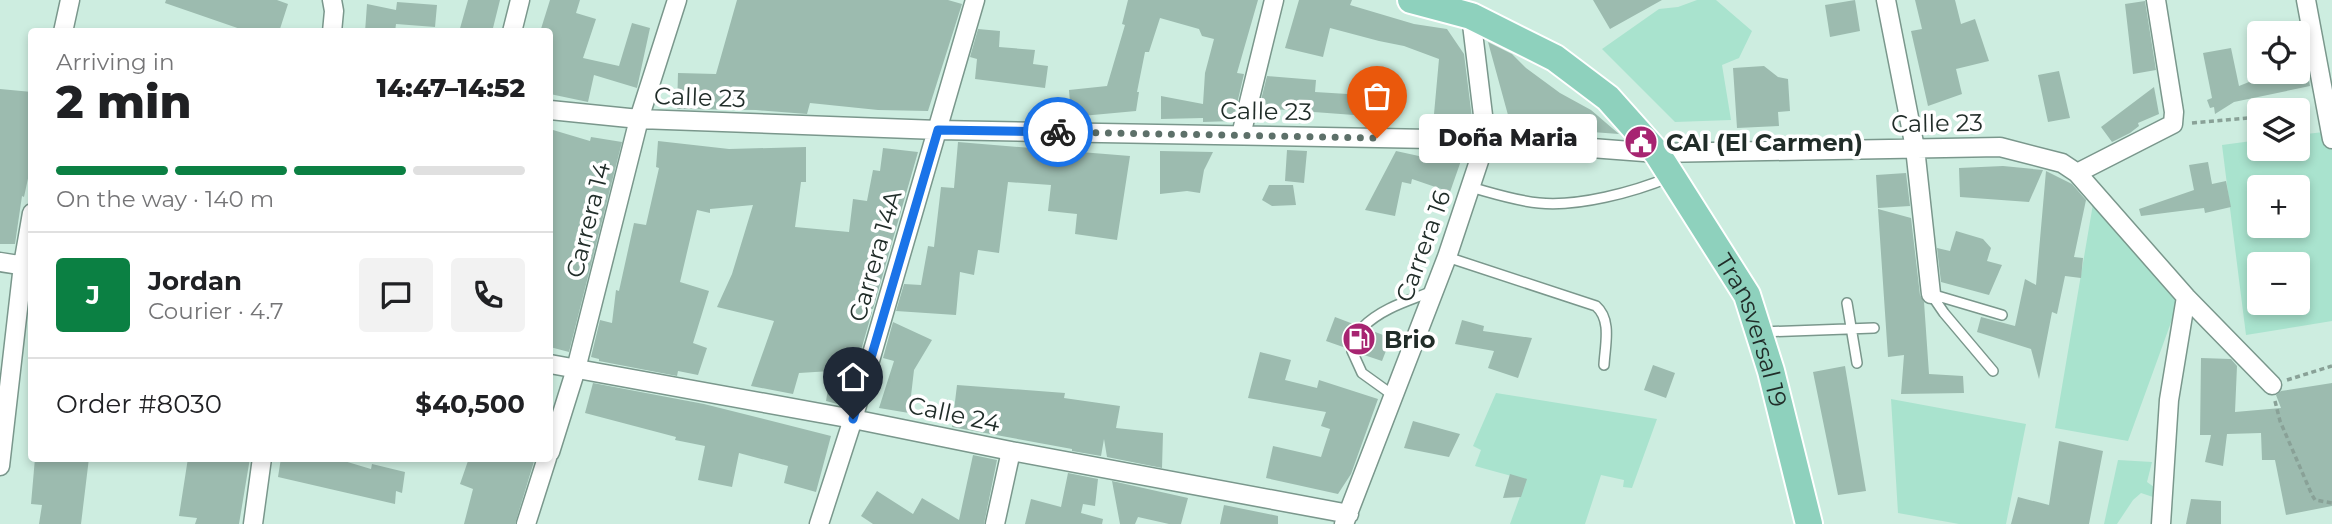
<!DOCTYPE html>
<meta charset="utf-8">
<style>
:root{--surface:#fff;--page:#f2f2f2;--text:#202124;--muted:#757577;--line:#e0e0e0;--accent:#0b8043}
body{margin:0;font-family:Montserrat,sans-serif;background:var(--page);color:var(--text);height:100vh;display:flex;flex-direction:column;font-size:26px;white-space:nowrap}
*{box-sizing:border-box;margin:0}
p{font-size:23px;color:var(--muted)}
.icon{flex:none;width:38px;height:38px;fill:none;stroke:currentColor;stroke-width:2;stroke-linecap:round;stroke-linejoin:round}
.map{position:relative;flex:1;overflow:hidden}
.panel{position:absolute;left:28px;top:28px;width:525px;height:434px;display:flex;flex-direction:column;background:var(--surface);border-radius:7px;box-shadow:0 4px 10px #0003}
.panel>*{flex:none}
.fabs{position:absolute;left:2247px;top:21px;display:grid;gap:14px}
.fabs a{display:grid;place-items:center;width:63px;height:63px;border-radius:7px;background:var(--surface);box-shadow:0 4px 10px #0003;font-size:35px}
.pin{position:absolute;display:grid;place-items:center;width:60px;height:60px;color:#fff;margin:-72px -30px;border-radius:50% 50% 50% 0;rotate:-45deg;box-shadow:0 0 7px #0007}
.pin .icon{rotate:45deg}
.courier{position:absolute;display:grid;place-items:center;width:70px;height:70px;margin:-35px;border:5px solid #1a73e8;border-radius:50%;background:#fff;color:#222;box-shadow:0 2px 9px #0007}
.bubble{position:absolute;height:49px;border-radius:7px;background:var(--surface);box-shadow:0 4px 10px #0003;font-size:23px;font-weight:800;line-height:49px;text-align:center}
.head em{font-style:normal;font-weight:800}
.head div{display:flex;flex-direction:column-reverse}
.head{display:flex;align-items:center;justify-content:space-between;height:119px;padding:0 28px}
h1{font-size:46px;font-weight:800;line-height:52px}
.bar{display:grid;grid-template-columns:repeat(4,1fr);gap:10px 7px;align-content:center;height:84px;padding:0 28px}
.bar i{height:9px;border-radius:5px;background:var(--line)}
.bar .current{background:var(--accent)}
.bar p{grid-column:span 4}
.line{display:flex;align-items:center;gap:18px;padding:0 28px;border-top:2px solid var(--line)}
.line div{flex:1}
.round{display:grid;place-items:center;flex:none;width:74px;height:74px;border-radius:7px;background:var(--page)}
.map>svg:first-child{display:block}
.green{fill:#a9e3ce;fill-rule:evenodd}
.building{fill:#9cbbaf}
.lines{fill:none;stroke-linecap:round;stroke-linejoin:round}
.lane-casing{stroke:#7a978c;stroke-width:12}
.street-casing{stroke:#7a978c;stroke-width:21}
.primary-casing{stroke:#fff;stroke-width:30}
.path{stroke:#89a197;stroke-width:3.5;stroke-dasharray:5 3.5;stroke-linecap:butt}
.lane{stroke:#fff;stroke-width:9}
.street{stroke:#fff;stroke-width:18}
.primary{stroke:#8ed1bd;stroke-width:26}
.done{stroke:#5d7069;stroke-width:7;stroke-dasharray:0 12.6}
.route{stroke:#1a73e8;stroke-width:9}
.labels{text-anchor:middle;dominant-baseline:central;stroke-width:7;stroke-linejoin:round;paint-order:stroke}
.street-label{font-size:24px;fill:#212d29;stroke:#fff}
.poi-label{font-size:24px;font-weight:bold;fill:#212d29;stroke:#fff;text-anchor:start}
</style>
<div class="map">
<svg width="2332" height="524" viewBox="0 0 2332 524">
<rect width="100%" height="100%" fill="#cdede0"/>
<path class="green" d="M1697,0H1716L1752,31L1739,58L1722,65L1731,120L1675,122L1602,49L1659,9L1678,7Z
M2332,131V321L2246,335L2222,145L2259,140V149H2298V135ZM2259,187H2298V226H2259ZM2259,264H2298V303H2259Z
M2093,204L2178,303L2128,441L2055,428Z
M1496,393L1657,419L1632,488L1623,487L1624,480L1601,475L1585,524H1510L1526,480L1475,466L1481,450L1473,446Z
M1891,399L2026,424L2006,524H1959L1898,513Z
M2118,460L2152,462L2147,482L2154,487L2153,497L2141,493L2133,500L2117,524H2104Z"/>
<path class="building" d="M166,0H277L288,4L279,32H249L165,3Z
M468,0H500L492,32H459Z
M550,0H580L576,13L596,19L583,58L619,66L632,23L650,28L637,88L594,75L588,102L550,94V32H540Z
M737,0H948L962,4L928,111L878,110L810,103L807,114L756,110L677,109L678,73L716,74Z
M1128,0H1258L1237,73L1244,74L1233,121L1203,122V118L1161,119V96L1203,104L1205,73L1214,39L1202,36L1199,29L1160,18L1149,52H1145L1137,92H1139L1136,111L1071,117L1069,90L1107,86L1125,25L1122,24Z
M1299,0H1352L1350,5L1414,24L1447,29L1464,54L1472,118L1434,114L1439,59L1404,46L1379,41L1330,28L1323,57L1285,48Z
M1593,0H1662L1610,29Z
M1855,0L1860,31L1830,37L1825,5Z
M1915,0H1955L1961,24L1975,19L1989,61L1956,69L1962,94L1928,106L1911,31L1922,29Z
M2145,1L2156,70L2133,74L2125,4Z
M397,2L437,5L435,27L396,24L395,32H365L367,4L396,10Z
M978,29L1000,31L999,47L1035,50L1033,64L1048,66L1045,88L975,79L977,59L970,57Z
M1488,42L1512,54L1526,68L1560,93L1591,110L1619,134L1511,126Z
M2231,48L2239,86L2274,72H2298V62L2305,59L2310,86L2234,102L2215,114L2214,107L2210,108L2207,100L2212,98L2203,53Z
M1764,66L1778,77L1788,79L1790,111L1778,112L1779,126L1737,128L1733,68Z
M2059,71L2070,118L2048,122L2038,75Z
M1267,76L1316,80L1315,92L1364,95L1366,85L1381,86V84L1401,89L1393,121L1354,112V115L1259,108Z
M2154,87L2159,114L2138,123L2139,126L2130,133L2112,142L2101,127Z
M0,89L32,92V160L24,197L22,196L15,244H0Z
M553,130L590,141L591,137L622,142L569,352L550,347V132Z
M658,141L729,149L806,147V182H801L795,227L849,232L853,199L867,201L873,170L880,171L883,148L918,152L873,309L864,308L872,312L845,406L826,401L831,371L799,373L793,394L751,386L774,321L717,307L732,274L753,205L710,209V213L697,210L680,282L709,291L693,343L707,348L698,375L678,371L677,376L599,361V359L591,357L600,320L612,323L616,290L619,291L634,223L646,225L659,168L656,167Z
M958,142L1130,156L1117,240L1075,234L1077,214L1048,211L1051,185L1008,182L999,253L978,250L974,275L960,272L956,315L896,311L904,284L921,285L928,246L934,247L941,187L954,188Z
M1287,150L1307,151L1304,183L1285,181Z
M1160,151L1213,152L1204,170L1200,193L1187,191L1160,194Z
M1396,151L1428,158L1429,153L1463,155L1450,192L1412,179L1411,184L1402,182L1395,216L1365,210Z
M2208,162L2212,184L2226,181L2231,207L2205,213L2204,208L2141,216L2139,209L2194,190L2189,165Z
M2003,166L2043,170L2029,202L1960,197L1959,168Z
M2046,171L2072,184L2086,200L2074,257L2083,258L2081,278L2065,276L2057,314L2052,312L2039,379L2031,349L1977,332L1981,317L2015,326L2025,279L2036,285Z
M1906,173L1910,206L1878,208L1876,175Z
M1269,185H1293L1296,205L1272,206L1262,200Z
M1878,209L1911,218L1920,295L1924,302L1929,374L1963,376L1964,393L1901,394L1904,355L1888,357Z
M1956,231L1983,239L1991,248L1987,261L2002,265L1989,295L1941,282L1937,248L1950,251Z
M1335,317L1356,325L1360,333L1365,334L1370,330L1391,338L1382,361L1361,354L1353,344L1346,348L1326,341Z
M1462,320L1484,326L1483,331L1532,338L1518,378L1488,368L1494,351L1455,344Z
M893,322L932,340L914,370L909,413L879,408L894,361L883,358Z
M1260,352L1291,360L1285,380L1317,388L1319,380L1378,399L1351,474L1338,494L1266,478L1273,446L1321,457L1330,429L1321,426L1326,412L1248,398Z
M2201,358L2231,359L2237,366L2235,412L2281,408L2276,395L2281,391L2332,383V506L2286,515L2275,460H2262L2261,433L2227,434L2223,466L2205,462L2211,435H2200Z
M1653,365L1675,373L1666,398L1644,390Z
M1845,366L1866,491L1838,495L1813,372Z
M593,383L704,404L831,436L816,492L784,483L788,466L739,453L732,487L698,480L705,446L675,440L676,437L585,413Z
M957,385L1065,393L1064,398L1120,406L1116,428L1163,433L1162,468L1107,457L1104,439L1101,456L1072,451V449L952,427Z
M1413,421L1460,434L1449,457L1404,448Z
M2059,441L2103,451L2089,524H2011L2018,497L2049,505Z
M973,455L997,460L984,524H873L861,516L877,491L913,514L922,498L959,520Z
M35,458H89L81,524H39L42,505L31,504Z
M188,458H250L239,524H195L197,518L179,516Z
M281,458H334L371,469L372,464L405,472L402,493L396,491L395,504L278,477Z
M469,458H535L515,524H464L473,489L460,484Z
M1068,473L1098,479L1095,506L1083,504L1081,513L1103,519L1102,524H1025L1031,499L1061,507Z
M1510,474L1527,479L1521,497L1503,498Z
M1112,481L1188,498L1181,524H1169L1138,517L1135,524H1120Z
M2191,499L2221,501V524H2186Z
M1224,505L1278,516V524H1220Z"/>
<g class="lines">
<defs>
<path id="lane" d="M1470,187C1492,193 1516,201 1539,203C1578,207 1634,192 1670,177
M1447,257L1596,306C1612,320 1605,345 1604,365
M1931,294L1944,313L1993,371
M1931,294L2002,315
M1847,303L1857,363
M1363,327C1382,308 1408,301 1433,291
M1762,332L1874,328
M1352,351L1362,373L1394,396"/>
<path id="street" d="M332,0L334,11L332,32
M1886,0L1915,148L1931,294
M2306,0L2332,139
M63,32L70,0
M512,32L520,0
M550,110L639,119L938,130L1486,140L1657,153L2000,147L2062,163L2077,173L2186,297L2272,385
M1241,135L1274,0
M2077,173L2173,124L2174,112L2156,0
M0,262L32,267
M550,364L853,419L1011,451L1349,514
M550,452L576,369L639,119L677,0
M0,466L23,265L32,213
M253,524L262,458
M526,524L547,458
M819,524L853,419L975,0
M995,524L1011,451
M1344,524L1447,257L1486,140L1471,16
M2161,524L2169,400L2186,297"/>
<g id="primary">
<path id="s1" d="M1411,0L1471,16L1555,58L1608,98L1657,153L1747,295L1771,371L1809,524"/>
</g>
</defs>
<use href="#lane" class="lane-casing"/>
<use href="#street" class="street-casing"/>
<use href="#primary" class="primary-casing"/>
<path class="path" d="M2298,114L2309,110
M2192,123L2259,117
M2287,380L2332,366
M2275,401L2280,421L2312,495L2315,500L2332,503"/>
<use href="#lane" class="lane"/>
<use href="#street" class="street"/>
<use href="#primary" class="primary"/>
</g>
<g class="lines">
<path class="done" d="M1058,132L1377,138"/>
<path class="route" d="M853,419L938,130L1058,132"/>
</g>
<defs>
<symbol id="civic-disc" viewBox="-11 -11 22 22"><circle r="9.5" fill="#a72471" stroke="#fff"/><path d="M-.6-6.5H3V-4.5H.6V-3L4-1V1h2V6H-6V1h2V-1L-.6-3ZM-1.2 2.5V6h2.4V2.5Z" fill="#fff"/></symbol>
<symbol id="fuel-disc" viewBox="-11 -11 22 22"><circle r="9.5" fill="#a72471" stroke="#fff"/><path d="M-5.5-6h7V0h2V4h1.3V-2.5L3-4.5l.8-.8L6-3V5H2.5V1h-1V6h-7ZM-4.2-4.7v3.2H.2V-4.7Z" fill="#fff"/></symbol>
</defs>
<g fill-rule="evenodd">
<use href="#civic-disc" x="1622" y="123" width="38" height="38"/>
<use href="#fuel-disc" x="1340" y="320" width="38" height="38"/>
</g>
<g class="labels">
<g class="street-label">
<text transform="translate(700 97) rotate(2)">Calle 23</text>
<text transform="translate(1266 111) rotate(1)">Calle 23</text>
<text transform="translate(1937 123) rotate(-1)">Calle 23</text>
<text transform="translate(588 220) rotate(-76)">Carrera 14</text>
<text transform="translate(1423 246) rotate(-70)">Carrera 16</text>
<text transform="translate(875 256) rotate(-74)">Carrera 14A</text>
<text stroke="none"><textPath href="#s1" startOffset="499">Transversal 19</textPath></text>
<text transform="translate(954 414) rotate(12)">Calle 24</text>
</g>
<g class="poi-label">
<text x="1666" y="142">CAI (El Carmen)</text>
<text x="1384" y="339">Brio</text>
</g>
</g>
</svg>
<div class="fabs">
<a><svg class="icon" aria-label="locate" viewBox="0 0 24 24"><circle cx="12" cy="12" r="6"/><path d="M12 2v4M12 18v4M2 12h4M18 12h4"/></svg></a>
<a><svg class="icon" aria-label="layers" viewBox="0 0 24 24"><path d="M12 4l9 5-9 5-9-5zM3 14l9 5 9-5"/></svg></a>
<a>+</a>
<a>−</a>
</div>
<div class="pin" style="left:1377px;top:138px;background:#ea580c"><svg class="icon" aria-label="bag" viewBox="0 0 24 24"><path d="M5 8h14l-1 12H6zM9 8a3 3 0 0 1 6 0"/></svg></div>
<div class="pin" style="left:853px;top:419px;background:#1f2937"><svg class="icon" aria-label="home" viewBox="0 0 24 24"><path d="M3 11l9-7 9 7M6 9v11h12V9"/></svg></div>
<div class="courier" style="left:1058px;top:132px"><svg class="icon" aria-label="bike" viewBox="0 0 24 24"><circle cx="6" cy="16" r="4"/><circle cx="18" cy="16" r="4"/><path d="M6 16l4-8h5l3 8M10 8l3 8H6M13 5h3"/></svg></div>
<div class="bubble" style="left:1419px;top:114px;width:178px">Doña Maria</div>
<section class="panel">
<div class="head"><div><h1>2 min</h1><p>Arriving in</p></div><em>14:47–14:52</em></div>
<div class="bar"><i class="current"></i><i class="current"></i><i class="current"></i><i></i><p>On the way · 140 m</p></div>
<div class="line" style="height:126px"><b class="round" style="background:var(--accent);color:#fff">J</b><div><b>Jordan</b><p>Courier · 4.7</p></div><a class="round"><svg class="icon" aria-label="chat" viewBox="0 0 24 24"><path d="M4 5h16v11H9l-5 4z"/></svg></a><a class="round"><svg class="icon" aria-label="phone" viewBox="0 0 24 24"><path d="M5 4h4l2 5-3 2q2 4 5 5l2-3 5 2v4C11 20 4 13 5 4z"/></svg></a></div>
<div class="line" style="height:91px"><div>Order #8030</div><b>$40,500</b></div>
</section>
</div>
